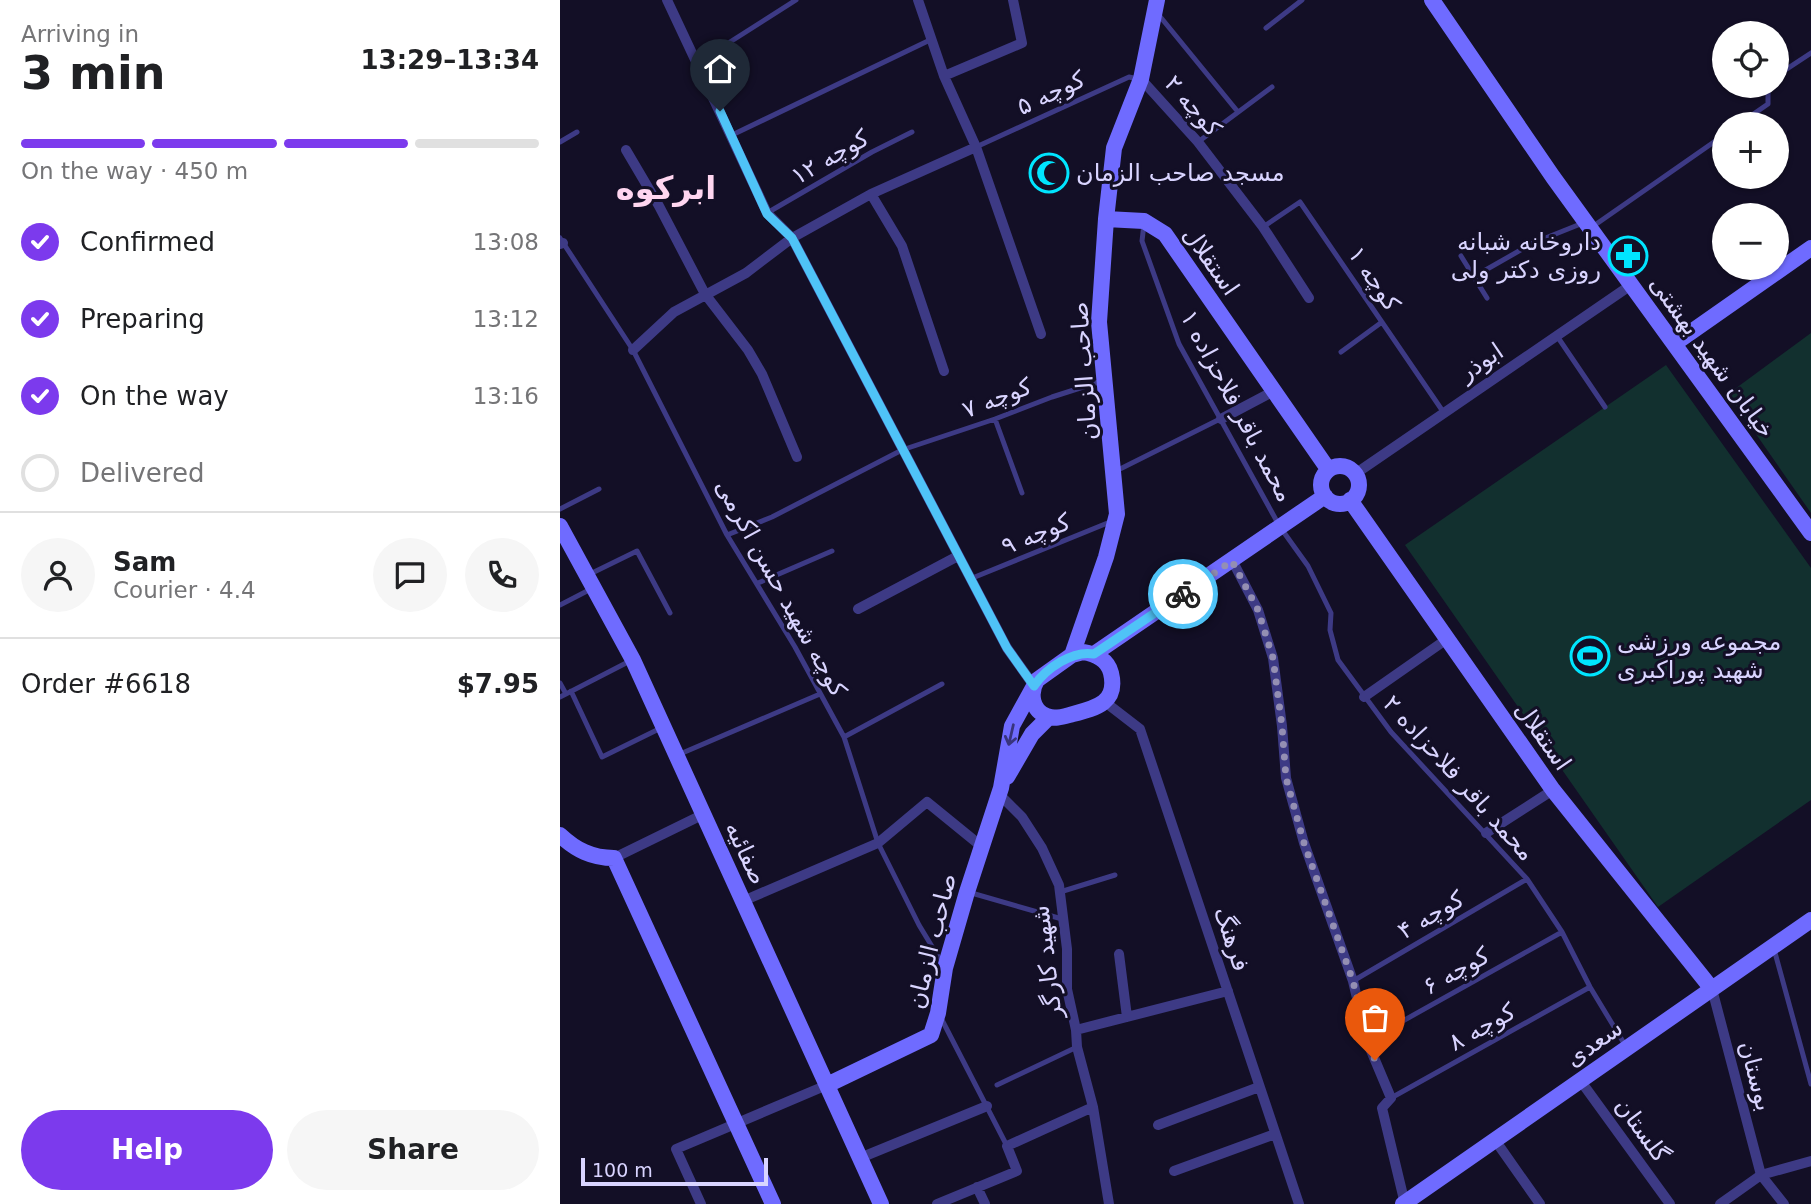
<!DOCTYPE html>
<meta charset="utf-8">
<style>
:root{--surface:#fff;--page:#f6f6f6;--text:#202124;--muted:#757577;--line:#e0e0e0;--accent:#7c3aed}
body{margin:0;font-family:"DejaVu Sans",Cairo,sans-serif;background:var(--page);color:var(--text);height:100vh;display:flex;flex-direction:column;font-size:26px;white-space:nowrap}
*{box-sizing:border-box;margin:0}
p{font-size:23px;color:var(--muted)}
.icon{flex:none;width:38px;height:38px;fill:none;stroke:currentColor;stroke-width:2;stroke-linecap:round;stroke-linejoin:round}
.map{position:relative;flex:1;overflow:hidden}
.sheet{display:flex;flex-direction:column;background:var(--surface);width:560px}
.sheet>*{flex:none}
.buttons{position:absolute;left:1152px;top:21px;display:grid;gap:14px}
.buttons a{display:grid;place-items:center;width:77px;height:77px;border-radius:50%;background:var(--surface);box-shadow:0 2px 5px #0004;font-size:35px}
.scale{position:absolute;left:21px;bottom:18px;width:187px;box-sizing:border-box;padding-left:7px;border:4px solid #d9d4ff;border-top:0;font-size:19px;line-height:24px;white-space:nowrap;color:#d9d4ff;-webkit-text-stroke:5px #130f26;paint-order:stroke}
.pin{position:absolute;display:grid;place-items:center;width:60px;height:60px;color:#fff;margin:-72px -30px;border-radius:50% 50% 50% 0;rotate:-45deg;box-shadow:0 0 7px #0007}
.pin .icon{rotate:45deg}
.courier{position:absolute;display:grid;place-items:center;width:70px;height:70px;margin:-35px;border:5px solid #4fc3f7;border-radius:50%;background:#fff;color:#222;box-shadow:0 2px 9px #0007}
.summary em{font-style:normal;font-weight:600}
.summary div{display:flex;flex-direction:column-reverse}
.summary{display:flex;align-items:center;justify-content:space-between;height:119px;padding:0 21px}
h1{font-size:46px;font-weight:600;line-height:52px}
.bar{display:grid;grid-template-columns:repeat(4,1fr);gap:10px 7px;align-content:center;height:84px;padding:0 21px}
.bar i{height:9px;border-radius:5px;background:var(--line)}
.bar .selected{background:var(--accent)}
.bar p{grid-column:span 4}
.line{display:flex;align-items:center;gap:18px;padding:0 21px;border-top:2px solid var(--line)}
.line div{flex:1}
.round{display:grid;place-items:center;flex:none;width:74px;height:74px;border-radius:37px;background:var(--page)}
ol{padding:0 21px;list-style:none}
li{display:flex;align-items:center;gap:21px;height:77px}
li p{margin-inline-start:auto}
li .icon{padding:7px;border-radius:50%;background:var(--accent);color:#fff;stroke-width:4}
li:last-child{color:var(--muted)}
li i{width:38px;height:38px;border:4px solid var(--line);border-radius:50%}
.action{display:flex;gap:14px;margin-top:auto;padding:14px 21px}
.action a{flex:1;height:80px;border-radius:42px;background:var(--accent);color:#fff;font-size:28px;font-weight:600;line-height:80px;text-align:center}
.action a+a{background:var(--page);color:var(--text)}
main{display:flex;flex:1;min-height:0}
.map>svg:first-child{display:block}
.green{fill:#12302f}
.lines{fill:none;stroke-linecap:round;stroke-linejoin:round}
.lane{stroke:#3d3a85;stroke-width:5}
.street{stroke:#3d3a85;stroke-width:10}
.secondary{stroke:#6f6bff;stroke-width:16}
.oneway{stroke:#38347d}
.done{stroke:#948fb3;stroke-width:7;stroke-dasharray:0 12.6}
.route{stroke:#4fc3f7;stroke-width:9}
.labels{text-anchor:middle;dominant-baseline:central;stroke-width:6;stroke-linejoin:round;paint-order:stroke}
.street-label{font-size:24px;fill:#d9d4ff;stroke:#130f26}
.poi-label{font-size:24px;fill:#d9d4ff;stroke:#130f26;text-anchor:start}
.district-label{font-size:32px;font-weight:bold;fill:#ffd6f0;stroke:#130f26}
</style>
<main>
<section class="sheet">
<div class="summary"><div><h1>3 min</h1><p>Arriving in</p></div><em>13:29–13:34</em></div>
<div class="bar"><i class="selected"></i><i class="selected"></i><i class="selected"></i><i></i><p>On the way · 450 m</p></div>
<ol>
<li><svg class="icon" aria-label="check" viewBox="0 0 24 24"><path d="M5 12l5 5 9-10"/></svg>Confirmed<p>13:08</p></li>
<li><svg class="icon" aria-label="check" viewBox="0 0 24 24"><path d="M5 12l5 5 9-10"/></svg>Preparing<p>13:12</p></li>
<li><svg class="icon" aria-label="check" viewBox="0 0 24 24"><path d="M5 12l5 5 9-10"/></svg>On the way<p>13:16</p></li>
<li><i></i>Delivered</li>
</ol>
<div class="line" style="height:126px"><a class="round"><svg class="icon" aria-label="person" viewBox="0 0 24 24"><circle cx="12" cy="8" r="4"/><path d="M4 21q1-7 8-7t8 7"/></svg></a><div><b>Sam</b><p>Courier · 4.4</p></div><a class="round"><svg class="icon" aria-label="chat" viewBox="0 0 24 24"><path d="M4 5h16v11H9l-5 4z"/></svg></a><a class="round"><svg class="icon" aria-label="phone" viewBox="0 0 24 24"><path d="M5 4h4l2 5-3 2q2 4 5 5l2-3 5 2v4C11 20 4 13 5 4z"/></svg></a></div>
<div class="line" style="height:91px"><div>Order #6618</div><b>$7.95</b></div>
<div class="action"><a>Help</a><a>Share</a></div>
</section>
<div class="map">
<svg width="1251" height="1204" viewBox="0 0 1251 1204">
<rect width="100%" height="100%" fill="#130f26"/>
<path class="green" d="M1251,333V513L1168,394Z
M1106,365L1251,568V800L1098,907L845,545Z"/>
<g class="lines">
<path class="lane" d="M598,14L678,112
M706,28L742,0
M137,63L236,0
M1216,76L1251,53
M1179,124L1208,104V86
M172,135L370,40
M0,142L17,132
M638,142L712,87
M416,147L569,77L578,79
M207,213L312,152L352,132
M584,224L582,241L619,344L720,527L748,566L771,613L770,630L778,660L831,732L967,879L1002,932L1030,987L1065,1045
M703,227L740,202L884,413
M1032,227L1164,135
M0,238L73,350L167,535L235,647L284,737L318,843L359,925L382,963
M901,256L927,298
M915,276L973,243L1023,223
M997,336L1045,407
M781,352L822,322
M435,419L462,493
M556,471L660,419
M0,509L39,489
M167,535L212,517L342,450L435,419L492,397L542,381
M30,574L77,551L110,613
M410,579L550,522
M198,583L272,551
M0,605L31,589
M0,683L6,694
M11,691L42,757L101,728
M0,697L70,661
M284,737L382,684
M120,754L260,694
M408,892L502,919
M500,892L555,875
M1214,949L1251,1084
M793,981L967,879
M381,1018L447,1146
M807,1041L1002,932
M437,1085L517,1047
M831,1098L1030,987"/>
<path class="street" d="M107,0L207,213L232,238L447,648L474,686
M358,0L384,76L416,147L481,334
M384,76L462,43L453,0
M581,79L638,142L703,227L749,298
M66,150L99,206L145,294L188,350L202,374L237,457
M311,194L342,246L384,371
M0,244L3,243
M73,350L114,312L186,273L232,238L311,194L416,147
M661,419L714,391
M795,474L1071,285
M672,560L698,610L713,658L722,726L726,778L744,843L793,981L807,1041L831,1098L822,1108L845,1204
M298,609L398,556
M804,697L887,639
M545,702L580,729L739,1204
M439,794L462,817L482,848L499,885L507,949V989L516,1030L668,991
M926,833L993,790
M54,858L144,814
M183,901L318,843L367,802L421,846
M559,954L567,1017
M1152,989L1201,1175L1224,1204
M1020,1080L1110,1204
M533,1107L549,1204
M598,1125L699,1087
M935,1140L980,1204
M300,1158L427,1106
M614,1171L715,1134
M417,1187L425,1204
M141,1204L116,1149L267,1085
M377,1204L457,1171L447,1146L533,1107L517,1047L516,1030
M1160,1204L1201,1175L1251,1161"/>
<path class="secondary" d="M872,0L993,177L1251,533
M546,219L584,221L605,234L768,469
M1114,344L1251,248
M761 485a19 19 0 1 1 38 0a19 19 0 1 1-38 0Z
M790,500L993,790L1152,989
M0,526L73,660L321,1204
M523,652C536,654 548,660 551,673C558,702 537,708 513,714C505,716 495,720 487,716C472,711 469,693 477,680L512,655Z
M534,654L765,496
M512,655L546,557L557,514L539,322L546,219L554,148L581,79L597,0
M447,777L472,734L489,717
M0,835C16,850 32,858 54,858L213,1204
M267,1085L371,1035L378,1013L385,968L407,892L441,788L452,726L474,686
M843,1204L1251,920"/>
</g>
<defs><path id="oneway-shaft" d="M-6 0H5M1.5-3L5.5 0L1.5 3" fill="none" stroke-width="1.6" stroke-linecap="round" stroke-linejoin="round" transform="scale(1.75)"/></defs>
<use class="oneway" href="#oneway-shaft" transform="translate(451 735) rotate(103)"/>
<g class="lines">
<path class="done" d="M623,594L672,561L698,610L713,658L722,726L726,778L744,843L793,981L807,1041L815,1060"/>
<path class="route" d="M160,111L207,214L232,238L447,648L474,686C486,668 513,650 534,654L623,594"/>
</g>
<defs>
<symbol id="mosque-ring" viewBox="-11 -11 22 22"><circle r="9.5" fill="#130f26" stroke="#00e5ff" stroke-width="1.5"/><path d="M3.5-4.9A6 6 0 1 0 3.5 4.9A5 5 0 1 1 3.5-4.9Z" fill="#00e5ff"/></symbol>
<symbol id="pharmacy-ring" viewBox="-11 -11 22 22"><circle r="9.5" fill="#130f26" stroke="#00e5ff" stroke-width="1.5"/><path d="M-2-6h4v4h4v4h-4v4h-4v-4h-4v-4h4Z" fill="#00e5ff"/></symbol>
<symbol id="stadium-ring" viewBox="-11 -11 22 22"><circle r="9.5" fill="#130f26" stroke="#00e5ff" stroke-width="1.5"/><path d="M0-5a6.5 5 0 1 0 0 10a6.5 5 0 1 0 0-10ZM-3.5-1.8h7v3.6h-7Z" fill="#00e5ff"/></symbol>
</defs>
<g fill-rule="evenodd">
<use href="#mosque-ring" x="467" y="151" width="44" height="44"/>
<use href="#pharmacy-ring" x="1046" y="234" width="44" height="44"/>
<use href="#stadium-ring" x="1008" y="634" width="44" height="44"/>
</g>
<g class="labels">
<g class="street-label">
<text transform="translate(491 93) rotate(-25)">کوچه ۵</text>
<text transform="translate(633 106) rotate(49)">کوچه ۲</text>
<text transform="translate(270 157) rotate(-30)">کوچه ۱۲</text>
<text transform="translate(651 261) rotate(55)">استقلال</text>
<text transform="translate(814 279) rotate(56)">کوچه ۱</text>
<text transform="translate(1152 357) rotate(54)">خیابان شهید بهشتی</text>
<text transform="translate(921 362) rotate(-34)">ابوذر</text>
<text transform="translate(524 371) rotate(-94)">صاحب الزمان</text>
<text transform="translate(437 398) rotate(-21)">کوچه ۷</text>
<text transform="translate(677 406) rotate(62)">محمد باقر فلاحزاده ۱</text>
<text transform="translate(476 534) rotate(-22)">کوچه ۹</text>
<text transform="translate(221 588) rotate(61)">کوچه شهید حسن اکرمی</text>
<text transform="translate(983 736) rotate(55)">استقلال</text>
<text transform="translate(899 778) rotate(48)">محمد باقر فلاحزاده ۲</text>
<text transform="translate(186 853) rotate(65)">صفائیه</text>
<text transform="translate(871 915) rotate(-30)">کوچه ۴</text>
<text transform="translate(672 939) rotate(72)">فرهنگ</text>
<text transform="translate(372 941) rotate(-76)">صاحب الزمان</text>
<text transform="translate(487 962) rotate(-97)">شهید کارگر</text>
<text transform="translate(896 971) rotate(-29)">کوچه ۶</text>
<text transform="translate(922 1027) rotate(-29)">کوچه ۸</text>
<text transform="translate(1034 1043) rotate(-35)">سعدی</text>
<text transform="translate(1196 1076) rotate(75)">بوستان</text>
<text transform="translate(1082 1130) rotate(54)">گلستان</text>
</g>
<g class="poi-label">
<text x="516" y="173">مسجد صاحب الزمان</text>
<text x="1041" y="242" text-anchor="end">داروخانه شبانه<tspan x="1041" dy="28">روزی دکتر ولی</tspan></text>
<text x="1057" y="642">مجموعه ورزشی<tspan x="1057" dy="28">شهید پوراکبری</tspan></text>
</g>
<g class="district-label">
<text x="106" y="188">ابرکوه</text>
</g>
</g>
</svg>
<div class="buttons">
<a><svg class="icon" aria-label="locate" viewBox="0 0 24 24"><circle cx="12" cy="12" r="6"/><path d="M12 2v4M12 18v4M2 12h4M18 12h4"/></svg></a>
<a>+</a>
<a>−</a>
</div>
<div class="scale">100 m</div>
<div class="pin" style="left:815px;top:1060px;background:#ea580c"><svg class="icon" aria-label="bag" viewBox="0 0 24 24"><path d="M5 8h14l-1 12H6zM9 8a3 3 0 0 1 6 0"/></svg></div>
<div class="pin" style="left:160px;top:111px;background:#1f2937"><svg class="icon" aria-label="home" viewBox="0 0 24 24"><path d="M3 11l9-7 9 7M6 9v11h12V9"/></svg></div>
<div class="courier" style="left:623px;top:594px"><svg class="icon" aria-label="bike" viewBox="0 0 24 24"><circle cx="6" cy="16" r="4"/><circle cx="18" cy="16" r="4"/><path d="M6 16l4-8h5l3 8M10 8l3 8H6M13 5h3"/></svg></div>
</div>
</main>
